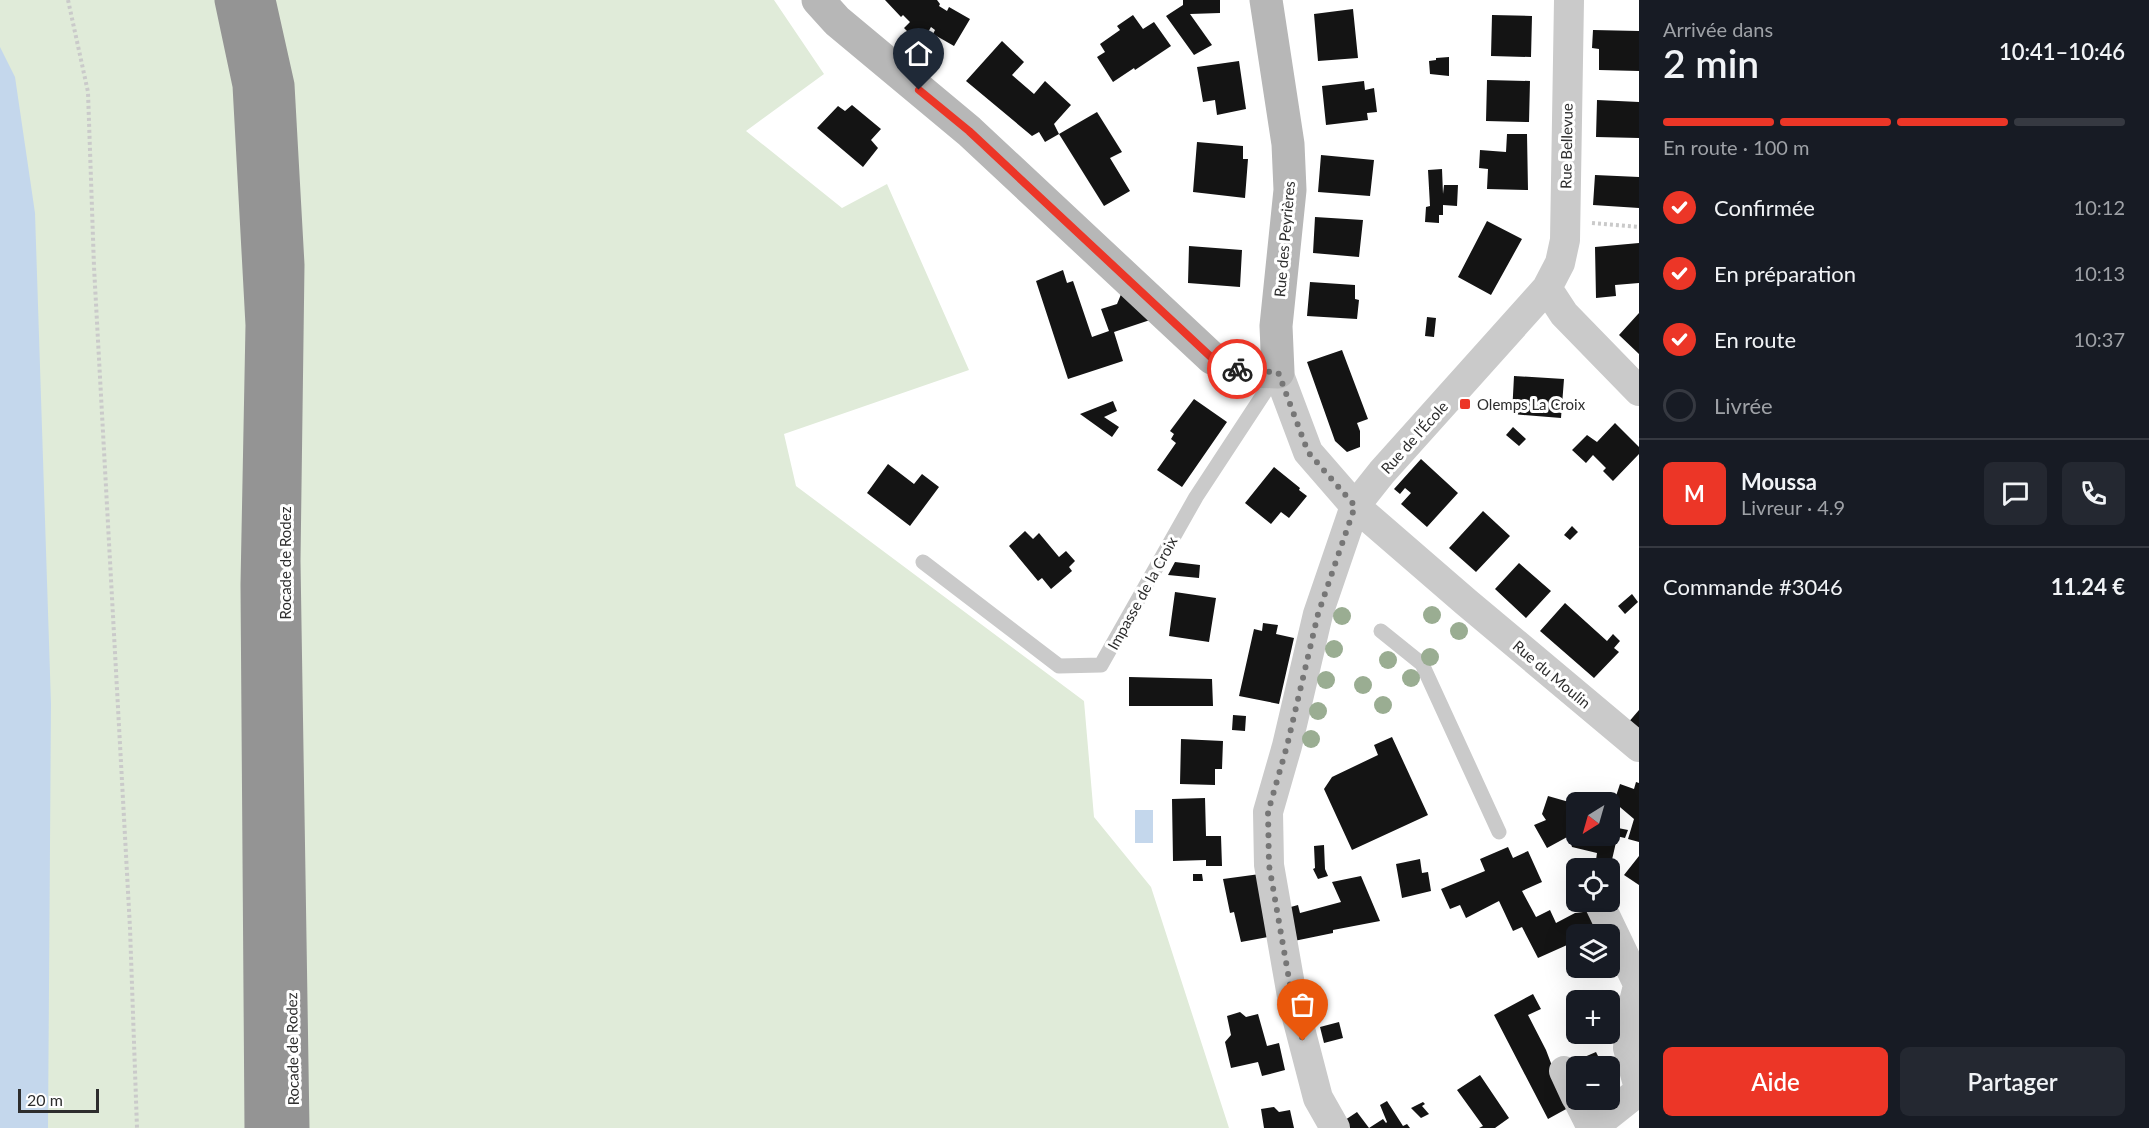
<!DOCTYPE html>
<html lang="fr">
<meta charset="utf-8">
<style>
:root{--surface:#171b24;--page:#242831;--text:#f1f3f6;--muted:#9ea1a6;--line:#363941;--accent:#ec3627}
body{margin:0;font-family:Lato,sans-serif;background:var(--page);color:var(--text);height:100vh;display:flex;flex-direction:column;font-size:22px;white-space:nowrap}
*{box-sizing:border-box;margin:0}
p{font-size:20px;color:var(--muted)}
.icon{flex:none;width:33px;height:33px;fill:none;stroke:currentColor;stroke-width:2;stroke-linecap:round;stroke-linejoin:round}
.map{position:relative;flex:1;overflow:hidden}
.sheet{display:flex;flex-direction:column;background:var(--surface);width:510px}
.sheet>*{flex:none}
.needle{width:39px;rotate:217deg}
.controls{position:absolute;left:1566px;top:792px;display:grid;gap:12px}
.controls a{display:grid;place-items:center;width:54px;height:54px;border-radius:9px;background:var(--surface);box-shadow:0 6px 24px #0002;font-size:30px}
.scale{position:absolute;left:18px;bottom:15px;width:81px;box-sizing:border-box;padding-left:6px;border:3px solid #2d2d2d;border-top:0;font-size:16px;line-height:21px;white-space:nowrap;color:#2d2d2d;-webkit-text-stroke:4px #fff;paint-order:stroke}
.pin{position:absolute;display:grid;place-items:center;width:51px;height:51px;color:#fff;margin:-62px -26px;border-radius:50% 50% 50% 0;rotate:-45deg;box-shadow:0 0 6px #0007}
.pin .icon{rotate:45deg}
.courier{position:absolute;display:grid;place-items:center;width:60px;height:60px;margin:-30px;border:4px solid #ec3627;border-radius:50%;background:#fff;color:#222;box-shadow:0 2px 8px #0007}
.summary em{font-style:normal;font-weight:600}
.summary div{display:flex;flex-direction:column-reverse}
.summary{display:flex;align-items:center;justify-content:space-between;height:102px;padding:0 24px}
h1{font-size:39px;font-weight:600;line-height:45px}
.bar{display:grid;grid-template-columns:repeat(4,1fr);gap:9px 6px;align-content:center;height:72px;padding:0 24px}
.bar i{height:8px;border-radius:4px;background:var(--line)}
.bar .selected{background:var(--accent)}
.bar p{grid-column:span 4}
.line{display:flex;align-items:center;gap:15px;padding:0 24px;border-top:2px solid var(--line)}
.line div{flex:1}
.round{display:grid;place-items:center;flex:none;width:63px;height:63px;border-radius:9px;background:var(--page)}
ol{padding:0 24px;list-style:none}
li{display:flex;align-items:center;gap:18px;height:66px}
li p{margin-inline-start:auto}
li .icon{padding:6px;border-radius:50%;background:var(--accent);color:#fff;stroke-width:4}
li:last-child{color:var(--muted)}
li i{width:33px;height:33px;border:3px solid var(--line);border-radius:50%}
.primary-button{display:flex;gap:12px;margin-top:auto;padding:12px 24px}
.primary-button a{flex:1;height:69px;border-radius:9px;background:var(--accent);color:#fff;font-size:24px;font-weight:600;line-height:69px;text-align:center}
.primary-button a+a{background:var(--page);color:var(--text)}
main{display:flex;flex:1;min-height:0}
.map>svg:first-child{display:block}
.green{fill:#e0ebd9}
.water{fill:#c4d7ec}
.building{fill:#141414}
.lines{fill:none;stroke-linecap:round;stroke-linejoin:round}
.path{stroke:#cacaca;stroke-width:4;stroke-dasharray:3 3;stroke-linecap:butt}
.lane{stroke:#cacaca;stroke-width:15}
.street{stroke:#cacaca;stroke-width:30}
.secondary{stroke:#b7b7b7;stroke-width:33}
.highway{stroke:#949494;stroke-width:33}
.tree{fill:#9aad92}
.done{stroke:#767676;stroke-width:6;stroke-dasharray:0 10.8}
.route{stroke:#ec3627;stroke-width:8}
.poi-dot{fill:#ec3627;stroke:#fff;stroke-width:2}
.labels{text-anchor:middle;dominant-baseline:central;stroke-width:6;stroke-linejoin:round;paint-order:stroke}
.street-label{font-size:15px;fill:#2d2d2d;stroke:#fff}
.poi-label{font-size:15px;fill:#2d2d2d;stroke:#fff;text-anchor:start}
</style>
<main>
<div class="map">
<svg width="1639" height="1128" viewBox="0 0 1639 1128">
<rect width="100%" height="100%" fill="#fff"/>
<path class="green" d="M0,0H774L824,74L746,131L842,208L887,184L969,370L784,434L796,486L1084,701L1094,817L1151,887L1229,1128H0Z"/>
<path class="water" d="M0,47L15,77L35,213L51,704L48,1128H0Z
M1135,810H1153V843H1135Z"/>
<path class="building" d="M885,0H937L940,4L939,6L947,11L949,7L970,19L954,46L933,34L935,30L931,27L927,34L923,31L915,39L904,28L910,22L903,15L901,17Z
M1183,0H1220V13L1190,14L1212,45L1194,55L1166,16L1183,5Z
M1353,9L1358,58L1318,61L1314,14Z
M1133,15L1143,29L1154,22L1171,46L1135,70L1134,68L1113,82L1097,57L1105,52L1100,44L1120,30L1117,26Z
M1492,15L1532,16L1531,57L1491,56Z
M1593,30L1639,31V71L1599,70V49L1592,48Z
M1002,41L1024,62L1012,75L1034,94L1045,81L1071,105L1054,124L1059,134L1097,112L1122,152L1110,158L1130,191L1104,206L1059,134L1045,142L1039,132L1032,136L966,81Z
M1449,57V76L1430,74L1429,61L1436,60V58Z
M1239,61L1246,109L1217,115L1215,100L1203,102L1197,67Z
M1487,80L1530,81L1529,122L1486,121Z
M1364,81L1365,90L1374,88L1377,112L1367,113L1368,120L1326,125L1322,86Z
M1597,100L1639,102V138L1596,137Z
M852,105L881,129L871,140L878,148L863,167L817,128L838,106L845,111Z
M1507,134H1527L1528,190L1487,189L1488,169L1479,168L1480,150L1506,152Z
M1197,142L1243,146V159H1248L1245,198L1193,192Z
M1321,155L1374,160L1370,196L1318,192Z
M1442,169L1443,194L1444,185H1458L1457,206L1443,205V215H1439V223L1425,222L1426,207L1430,206L1428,170Z
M1595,175L1639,177V208L1593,205Z
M1315,217L1363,220L1359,257L1313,253Z
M1487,221L1522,239L1491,295L1458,277Z
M1639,243V283L1615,285L1616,296L1596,298L1595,247Z
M1189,246L1242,250L1240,287L1188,283Z
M1063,270L1067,283L1073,281L1092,337L1109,331L1101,309L1117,304L1122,292L1150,320L1114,332L1123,361L1068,379L1036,281Z
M1310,282L1355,285V299L1359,300L1357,319L1307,316Z
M1639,313V354L1619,335Z
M1427,317L1436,318L1434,337L1425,336Z
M1342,350L1368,419L1357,423L1360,431V447L1347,452L1335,441L1307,362Z
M1514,376L1564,379L1561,418L1512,414Z
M1194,399L1227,422L1182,487L1157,470L1176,443L1171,439L1174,434L1170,431Z
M1113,401L1117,411L1104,417L1119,427L1112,437L1080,414Z
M1615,423L1639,447V454L1613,481L1603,471L1606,468L1593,455L1586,463L1572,450L1587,435L1597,442Z
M1513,427L1526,439L1519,446L1506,435Z
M1421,459L1458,493L1427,527L1401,504L1411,493L1405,488L1400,494L1394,489Z
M888,464L914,484L922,474L939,487L910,526L867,493Z
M1274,467L1300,488L1299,490L1307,496L1289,518L1281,512L1271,524L1245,503Z
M1483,511L1510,536L1476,572L1449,548Z
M1572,526L1578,532L1570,540L1564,535Z
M1025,531L1033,539L1039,533L1059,557L1066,551L1075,561L1069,567L1072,571L1051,589L1042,578L1038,581L1009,546Z
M1175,562L1200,565L1199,578L1168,575Z
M1519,563L1551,591L1526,618L1495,589Z
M1175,592L1216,598L1209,642L1169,636Z
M1632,594L1638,602L1625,614L1618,606Z
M1565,603L1607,641L1613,634L1620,641L1614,648L1619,652L1594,678L1540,631Z
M1263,623L1278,625L1276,634L1294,638L1279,704L1239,696L1254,629L1262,631Z
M1129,677L1212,679L1213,706H1129Z
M1639,710V735L1627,724Z
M1233,715L1246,716L1245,731L1232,730Z
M1392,737L1428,815L1352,850L1324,789L1332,777L1378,755L1374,745Z
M1181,739L1223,741L1222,769H1215V785L1180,784Z
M1636,782L1639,783V842L1628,839L1634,819L1614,802L1620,784L1634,789Z
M1548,796L1576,804V836H1610L1617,838L1611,864L1596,860L1597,853L1572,847L1569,836L1547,848L1534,825L1546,820L1542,814Z
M1205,798L1206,836H1221L1222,866H1206V860L1173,861L1172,799Z
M1618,828L1628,830L1625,838L1616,836Z
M1324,845L1325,869L1328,876L1318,879L1313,869L1315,868L1314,846Z
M1508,847L1513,858L1528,851L1542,882L1522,891L1536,917L1550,910L1556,923L1575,913L1591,911L1605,934H1576V941L1538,958L1522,927L1513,931L1499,901L1466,918L1460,905L1450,909L1441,889L1485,871L1480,859Z
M1639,856V885L1624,875Z
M1420,859L1422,873L1428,872L1431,891L1402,898L1396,864Z
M1193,874H1202L1203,881H1193Z
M1260,874L1273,936L1241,942L1234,912L1230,913L1223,879Z
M1361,876L1380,921L1333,930V933L1294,941L1287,908L1298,905L1300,913L1341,902L1332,882Z
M1590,968H1604L1592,973Z
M1533,994L1541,1009L1528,1015L1546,1050L1568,1108L1548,1119L1494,1015Z
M1240,1012L1246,1017L1258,1014L1267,1046L1279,1043L1285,1070L1262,1076L1258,1062L1231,1068L1225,1042L1231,1035L1227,1016Z
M1339,1022L1343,1038L1324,1043L1320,1027Z
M1596,1052L1603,1066H1578L1575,1061Z
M1480,1075L1509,1118L1495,1128H1479L1483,1126L1457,1090Z
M1387,1101L1403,1126L1407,1124L1410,1128H1369L1383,1119L1386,1123L1387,1122L1380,1105Z
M1423,1102L1425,1104L1422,1106L1429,1114L1421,1118L1411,1108Z
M1274,1107L1279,1112L1290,1110L1294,1128H1264L1261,1109Z
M1357,1112L1369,1128H1346L1342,1122Z"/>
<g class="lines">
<path class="path" d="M68,0L88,92L94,267L130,928L137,1128
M1592,223L1639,227"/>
<path class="lane" d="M923,562L1059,666L1101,665L1196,497L1278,372
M1381,631L1422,664L1499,832"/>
<path class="street" d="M1547,288L1564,314L1639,391
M1278,372L1308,452L1355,506L1466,602L1639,747
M1599,903L1638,984
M1639,982L1631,1014L1628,1048L1639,1088
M1564,1071L1576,1097
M1578,1100L1592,1128
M1335,1128L1318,1098L1293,1002L1269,865L1268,812L1287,746L1318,614L1355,506L1382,472L1547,288L1560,263L1565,240L1569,0
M1592,1128L1639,1091"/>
<path class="secondary" d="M818,0L837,21L969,131L1212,358L1243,371L1278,372L1276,326L1290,190L1288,144L1266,0"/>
<path class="highway" d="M231,0L249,85L262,325L257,585L261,1128
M259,0L278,85L288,265L284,561L293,1128"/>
</g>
<g class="tree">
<circle cx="1432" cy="615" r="9"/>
<circle cx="1342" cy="616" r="9"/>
<circle cx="1459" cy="631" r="9"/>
<circle cx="1334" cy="649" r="9"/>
<circle cx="1430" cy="657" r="9"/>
<circle cx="1388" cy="660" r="9"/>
<circle cx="1411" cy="678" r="9"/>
<circle cx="1326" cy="680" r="9"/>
<circle cx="1363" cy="685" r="9"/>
<circle cx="1383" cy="705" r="9"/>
<circle cx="1318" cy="711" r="9"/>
<circle cx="1311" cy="739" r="9"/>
</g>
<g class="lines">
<path class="done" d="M1237,369L1243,371L1278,372L1308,452L1355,506L1318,614L1287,746L1268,812L1269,865L1293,1002L1303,1041"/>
<path class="route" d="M919,90L969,131L1212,358L1237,369"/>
</g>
<rect class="poi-dot" x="1459" y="398" width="12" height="12" rx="3"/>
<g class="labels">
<g class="street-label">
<text transform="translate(1566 146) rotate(-89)">Rue Bellevue</text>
<text transform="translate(1284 239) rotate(-85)">Rue des Peyrières</text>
<text transform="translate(1414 437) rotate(-48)">Rue de l'École</text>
<text transform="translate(285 563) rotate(-90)">Rocade de Rodez</text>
<text transform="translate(1142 593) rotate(-61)">Impasse de la Croix</text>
<text transform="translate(1552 674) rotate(40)">Rue du Moulin</text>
<text transform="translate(292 1049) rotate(-91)">Rocade de Rodez</text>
</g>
<g class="poi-label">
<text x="1477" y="404">Olemps La Croix</text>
</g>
</g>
</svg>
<div class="controls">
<a><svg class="needle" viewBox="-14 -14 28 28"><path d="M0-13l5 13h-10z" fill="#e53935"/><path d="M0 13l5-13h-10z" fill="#9ea1a6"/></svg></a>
<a><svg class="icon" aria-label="locate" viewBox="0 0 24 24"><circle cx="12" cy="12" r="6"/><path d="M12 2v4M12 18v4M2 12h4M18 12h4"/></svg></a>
<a><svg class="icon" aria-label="layers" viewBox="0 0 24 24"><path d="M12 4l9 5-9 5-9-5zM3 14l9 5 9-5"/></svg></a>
<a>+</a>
<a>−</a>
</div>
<div class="scale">20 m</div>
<div class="pin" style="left:1303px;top:1041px;background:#ea580c"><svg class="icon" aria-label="bag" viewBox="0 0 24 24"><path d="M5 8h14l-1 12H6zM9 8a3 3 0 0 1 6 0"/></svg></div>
<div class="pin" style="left:919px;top:90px;background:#1f2937"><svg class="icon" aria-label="home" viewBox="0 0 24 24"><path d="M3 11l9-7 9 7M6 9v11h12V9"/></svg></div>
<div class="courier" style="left:1237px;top:369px"><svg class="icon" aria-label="bike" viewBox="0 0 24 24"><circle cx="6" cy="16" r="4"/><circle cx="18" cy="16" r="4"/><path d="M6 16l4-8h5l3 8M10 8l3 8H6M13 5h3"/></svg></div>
</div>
<section class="sheet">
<div class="summary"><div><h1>2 min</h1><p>Arrivée dans</p></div><em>10:41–10:46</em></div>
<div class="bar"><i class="selected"></i><i class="selected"></i><i class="selected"></i><i></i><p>En route · 100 m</p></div>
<ol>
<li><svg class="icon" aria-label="check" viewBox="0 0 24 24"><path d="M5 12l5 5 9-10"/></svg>Confirmée<p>10:12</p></li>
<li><svg class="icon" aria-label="check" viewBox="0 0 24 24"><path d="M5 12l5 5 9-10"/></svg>En préparation<p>10:13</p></li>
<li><svg class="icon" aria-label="check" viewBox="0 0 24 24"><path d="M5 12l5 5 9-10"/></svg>En route<p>10:37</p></li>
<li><i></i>Livrée</li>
</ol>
<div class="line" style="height:108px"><b class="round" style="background:var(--accent);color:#fff">M</b><div><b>Moussa</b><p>Livreur · 4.9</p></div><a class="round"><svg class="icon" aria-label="chat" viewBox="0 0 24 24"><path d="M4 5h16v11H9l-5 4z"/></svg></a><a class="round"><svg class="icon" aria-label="phone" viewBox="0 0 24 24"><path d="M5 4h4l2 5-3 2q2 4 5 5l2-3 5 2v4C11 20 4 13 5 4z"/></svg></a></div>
<div class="line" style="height:78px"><div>Commande #3046</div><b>11.24 €</b></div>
<div class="primary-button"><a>Aide</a><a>Partager</a></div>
</section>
</main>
